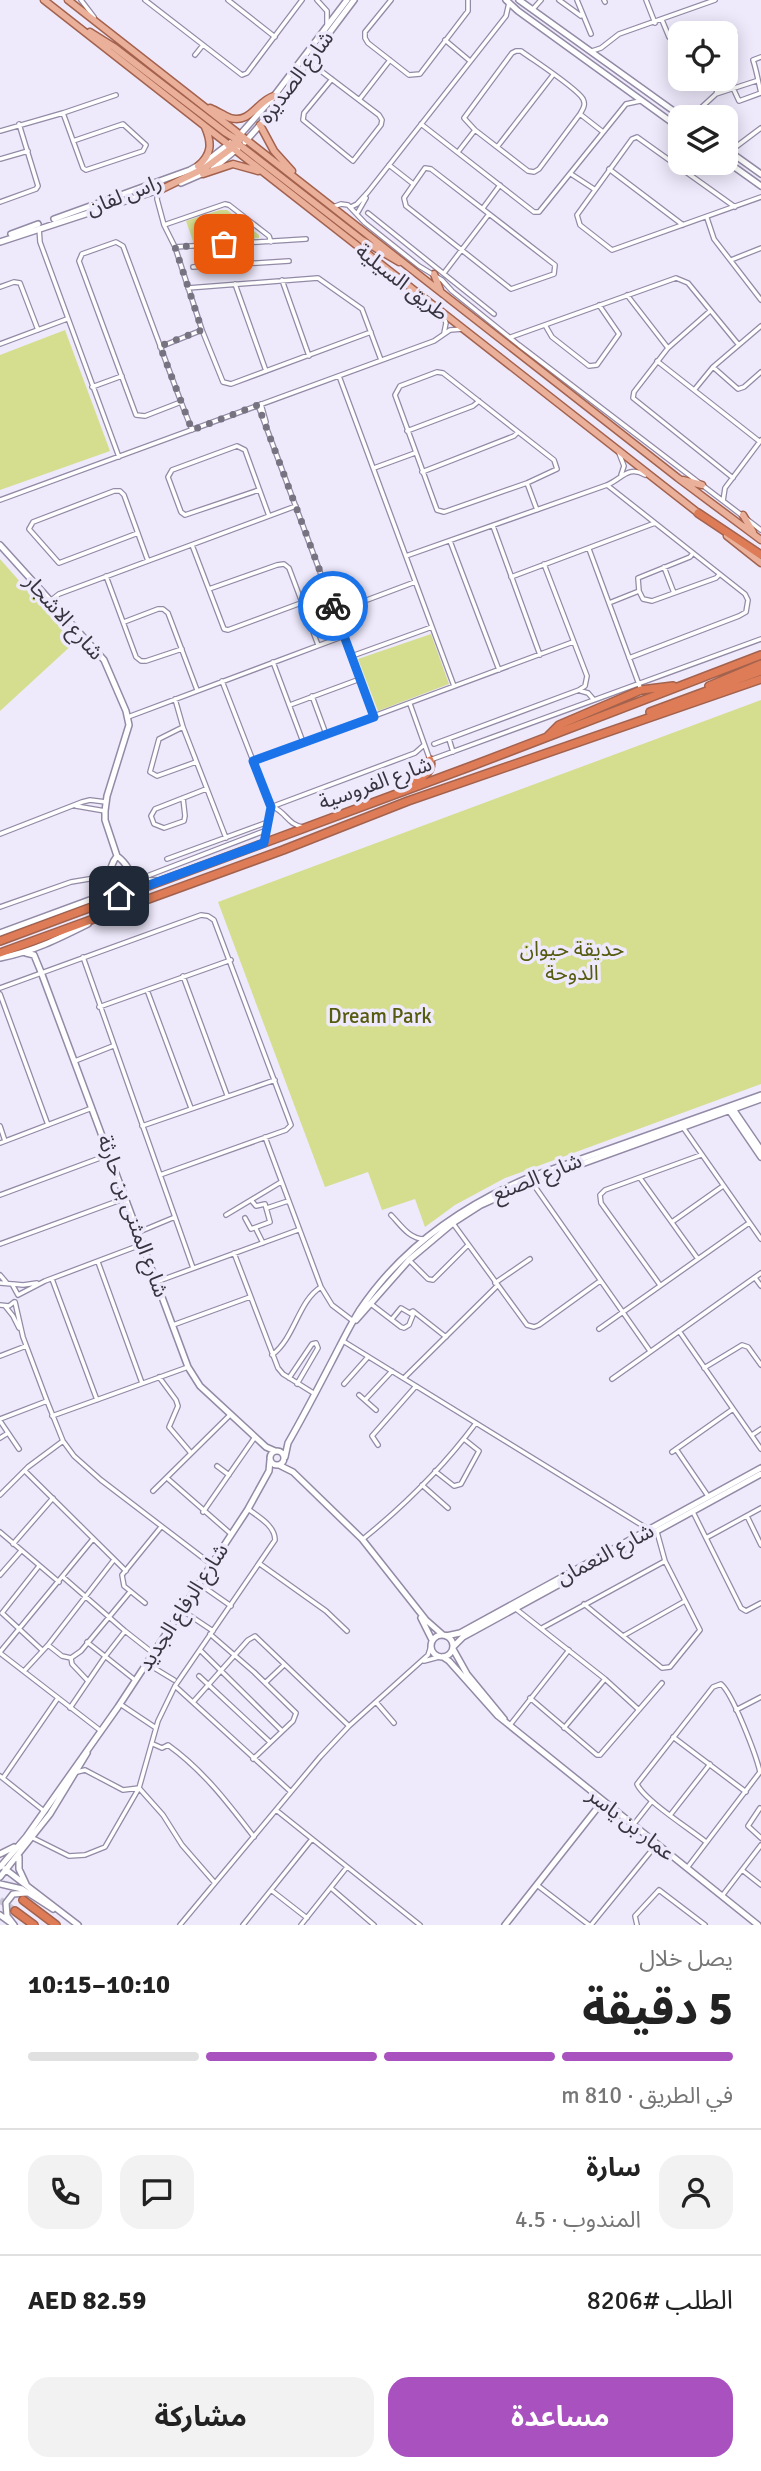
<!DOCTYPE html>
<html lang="ar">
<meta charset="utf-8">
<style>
:root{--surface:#fff;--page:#f2f2f2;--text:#222;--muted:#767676;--line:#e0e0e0;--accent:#a851bf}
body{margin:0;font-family:Signika,"Noto Sans Arabic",sans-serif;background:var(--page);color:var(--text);direction:rtl;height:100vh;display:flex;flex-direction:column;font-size:26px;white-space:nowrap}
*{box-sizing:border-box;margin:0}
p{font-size:23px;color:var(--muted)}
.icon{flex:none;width:38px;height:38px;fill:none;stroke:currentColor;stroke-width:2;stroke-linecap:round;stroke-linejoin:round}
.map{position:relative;height:1925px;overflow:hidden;direction:ltr}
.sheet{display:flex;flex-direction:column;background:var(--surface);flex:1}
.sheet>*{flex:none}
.buttons{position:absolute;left:668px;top:21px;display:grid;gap:14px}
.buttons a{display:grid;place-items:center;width:70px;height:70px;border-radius:14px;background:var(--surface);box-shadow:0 4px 18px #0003;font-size:35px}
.pin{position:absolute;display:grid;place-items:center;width:60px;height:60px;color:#fff;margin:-30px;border-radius:14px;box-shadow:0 4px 10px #0006}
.courier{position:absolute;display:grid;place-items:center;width:70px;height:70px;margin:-35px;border:5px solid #1a73e8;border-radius:50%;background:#fff;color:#222;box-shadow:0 2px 9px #0007}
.head em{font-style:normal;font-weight:700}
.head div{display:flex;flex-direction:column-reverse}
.head{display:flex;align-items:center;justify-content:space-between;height:119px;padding:0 28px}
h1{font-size:46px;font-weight:700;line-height:52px}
.bar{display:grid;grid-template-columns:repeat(4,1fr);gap:10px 7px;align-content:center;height:84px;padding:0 28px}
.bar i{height:9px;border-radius:5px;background:var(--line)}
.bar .selected{background:var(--accent)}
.bar p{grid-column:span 4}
.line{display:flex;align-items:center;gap:18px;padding:0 28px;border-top:2px solid var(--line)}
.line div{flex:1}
.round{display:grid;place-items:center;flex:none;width:74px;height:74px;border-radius:21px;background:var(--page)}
.button{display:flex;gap:14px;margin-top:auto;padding:14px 28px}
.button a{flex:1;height:80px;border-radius:21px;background:var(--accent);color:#fff;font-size:28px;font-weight:700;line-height:80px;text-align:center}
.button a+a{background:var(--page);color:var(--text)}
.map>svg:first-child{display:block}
.green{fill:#d5de8f}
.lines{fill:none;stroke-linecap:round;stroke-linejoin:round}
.highway-tunnel{stroke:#c9c5d5;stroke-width:7;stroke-dasharray:7 3.5;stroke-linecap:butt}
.street-casing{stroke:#938aa6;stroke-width:6}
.secondary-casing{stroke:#938aa6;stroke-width:8}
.primary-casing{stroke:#a3624e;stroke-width:9}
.highway-casing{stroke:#a3624e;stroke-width:10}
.street{stroke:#fff;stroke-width:3.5}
.secondary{stroke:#fff;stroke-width:5}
.primary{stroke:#ebb09a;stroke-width:6}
.highway{stroke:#dd7c56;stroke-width:7}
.done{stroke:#777381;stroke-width:7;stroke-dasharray:0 12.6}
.route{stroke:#1a73e8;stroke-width:9}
.labels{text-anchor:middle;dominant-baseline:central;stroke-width:7;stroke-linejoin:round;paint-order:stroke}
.street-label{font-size:21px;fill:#37333f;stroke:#eee9fb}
.park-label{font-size:21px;fill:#565b0f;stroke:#eee9fb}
</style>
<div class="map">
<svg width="761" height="1925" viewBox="0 0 761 1925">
<rect width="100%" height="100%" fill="#eee9fb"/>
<path class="green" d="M220,210H227L259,235V238L194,244L186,221Z
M65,330L110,451L0,490V355Z
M0,559L74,643L0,711Z
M431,634L449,684L378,711L358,659Z
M761,700V1084L505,1178L455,1205L425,1227L415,1199L382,1210L368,1172L325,1187L218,902Z"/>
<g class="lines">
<path class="highway-tunnel" d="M0,1900L15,1911"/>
<defs>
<path id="street" d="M81,0L94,17
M145,0L242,75L247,73L302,0
M228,0L275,37
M317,0L327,11V24
M391,0L365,32V38L368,43L409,75L420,74L468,11V0
M559,0L581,16
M577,0L591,34
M604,0L605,2
M646,0L655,23
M533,9L541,0
M662,20L669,37L681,48
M726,37L735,33
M445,40L470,61
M516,51H521C533,60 577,88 583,99C586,105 583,109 580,114L539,169L534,172L528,171L475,130L464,118L512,53Z
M592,51L601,48L619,34L715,0
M195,55L203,45
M312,56L317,68L379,115L382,120L381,125L353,161L303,120L304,113L332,79
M719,79L733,88L739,101L761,93C758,81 757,72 753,60L761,57
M716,94L756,81
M359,100L390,60
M63,113L83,168L86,170L143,151L146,145L123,124L73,141
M580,114L603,132
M691,117L716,94L720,81
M421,124L534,212H539L626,104L640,101
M0,131L63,113L116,95
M498,146L553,75
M726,147L737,146L761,128
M458,152L475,130
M0,159L28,151
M389,165L412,183
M425,168L431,169L555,265L554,274L511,289L406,206L404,198Z
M609,169L683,225
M571,174L594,189
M158,192L157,199L164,225L175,247L202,330L223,382L231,384L371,332
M0,202L36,189L38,186L19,124
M333,207L341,204L348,205L365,223L419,266L442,280L452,291L519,345L761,530
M351,207L357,204L368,192L506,16L509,3
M735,207L637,137L632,139L577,215L580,225L612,250L761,197
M483,208L500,185
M358,212L366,198
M368,213L494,314
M707,218L714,239L761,300
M164,225L225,204L229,205L269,236L271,242
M39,228L40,242L119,457
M116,242L123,246L181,402L145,416L136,415L79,261L82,254Z
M224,244L226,265
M219,245L220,265
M175,247L306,239
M731,260L761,248
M193,267L289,261
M444,273L489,214
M282,280L309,356
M235,284L266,371
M0,287L14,282L20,283L38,330
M188,288L318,278L362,309L381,360
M627,295L668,348
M710,311L668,348L634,392L633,398L733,478
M443,314L446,323L444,333
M545,325L552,337L589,366L597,365L619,334L599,305
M511,337L676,278L688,283L738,344
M0,344L67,319
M160,347L202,330
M657,361L759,441
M713,367L738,389L744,387L761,372
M437,372L443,373L554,460L557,469L527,483L444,512L437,510L395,395L400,386Z
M339,376L454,686
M92,387L122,376
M695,389L713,367L761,326
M181,402L192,430
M261,404L266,422
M258,405L374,717
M407,431L473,406L479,401
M619,453L624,466L621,475
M374,468L415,453
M422,472L514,436L518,432
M527,483L537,510
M607,485L745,594L748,600L746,612L739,616L629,658
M259,490L185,515L181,512L168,477L172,470L237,446L245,450L269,516
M0,500L434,341L450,330L463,329
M723,501L725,488L761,440
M493,526L540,655
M138,533L59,563L29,529L33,522L114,491H120L124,495L148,561
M450,541L499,670
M192,545L224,629L228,630L301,603
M589,549L641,690
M693,553L690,557L638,578L639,591L643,599L652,601L716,578L719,575
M406,556L607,485C622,479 628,465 645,475
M664,567L674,593
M106,576L136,657L141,661H146L182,649
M511,577L655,523
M209,589L277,565L284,564L289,568L318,645
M50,601L59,594L296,506
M609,603L639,591
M335,612L415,582
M124,622L158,609H163L168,613L197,690
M352,656L432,627
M273,662L303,742
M222,681L271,807L265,841
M581,691L588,693L594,700
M312,696L326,734
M175,699L183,727L226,838
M410,704L430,760L761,639
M290,705L360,679
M128,717L344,636
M183,727L159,739L150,772L157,776L196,762
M449,739L453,752
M434,744L579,690L585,686L587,676L544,564
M253,761L573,642
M183,798L185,816L184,821L164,828L154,824L151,816L155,809L206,789
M76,806L105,811
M271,807L415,753L424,745
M273,807C286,812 288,825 303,827
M0,834L82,802L90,800L106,802
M167,859L268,822
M142,878L267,830
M0,907L71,882L107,876
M83,957L193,1268
M183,976L227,1095
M0,988L201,915L208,916L214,920L291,1125L286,1130L160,1175
M147,990L191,1108
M0,994L48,1125
M99,1007L231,960
M75,1061L113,1046
M0,1126L5,1141
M142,1126L275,1080
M682,1126L761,1239
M265,1137L321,1287L332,1305L353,1321
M0,1143L92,1108
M640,1178L698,1259
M531,1181L650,1351
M0,1195L108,1155
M267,1208L288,1201
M226,1215L281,1182
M391,1215C400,1224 409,1239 424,1239
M245,1218L251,1229L270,1222L265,1204L256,1206L251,1200
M452,1222L527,1325L534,1327L539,1325L600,1281
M672,1222L723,1186
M256,1229L263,1243
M139,1232L175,1217
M0,1244L126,1198
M234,1253L278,1368L283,1374L315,1394
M409,1260L428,1279L433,1280L468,1245
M98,1262L142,1383
M0,1275L6,1282
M755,1278L761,1286
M52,1279L97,1400
M156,1282L298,1230
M0,1283L12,1284L18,1295
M495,1283L530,1259
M13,1284L23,1285L37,1283
M660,1285L601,1203L600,1195L605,1190L701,1155
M18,1295L45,1281L143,1244
M15,1302L23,1337L47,1401L63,1441L74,1456L101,1480L211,1564
M371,1304L401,1327L404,1328L409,1325L413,1315L401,1308L392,1319
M0,1305L9,1306L14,1302
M5,1306L13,1316L19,1328
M410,1313L413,1311L446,1337
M173,1325L250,1297
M599,1329L749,1223
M679,1331L761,1449
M343,1341L648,1529
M272,1355C295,1338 298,1301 321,1287
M0,1356L26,1346
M704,1368L742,1345L748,1347L761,1365
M159,1377L176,1400L178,1406L169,1427L191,1453
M289,1378L312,1344L316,1343L318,1348L297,1384
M404,1378L497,1286
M612,1379L761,1273
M344,1384L368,1357
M359,1395L376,1410
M365,1400L392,1371
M52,1416L188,1367
M0,1419L47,1401
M0,1421L19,1449
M752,1435L761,1429
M0,1438L8,1433
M378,1445L372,1436L416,1386
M676,1449L708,1496
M672,1452L733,1409
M217,1466L229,1475
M25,1471L126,1571
M435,1471L454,1486L461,1484L479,1451L464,1439
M167,1478L231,1534
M422,1485L448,1508
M153,1491L231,1414
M0,1495L28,1467L63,1441
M203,1512L255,1437
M693,1512L741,1608L746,1611L761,1603
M747,1516L761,1545
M0,1532L59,1582
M706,1538L761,1508
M363,1539C405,1505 444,1466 476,1423
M13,1544L53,1498
M260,1564L326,1611L347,1631
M0,1575L21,1551
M63,1577L125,1631L153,1653
M198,1583L231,1606
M145,1603L124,1586L122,1575L161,1527
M584,1604L662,1668L670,1667L700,1630L665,1561L657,1532
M516,1609L605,1679L639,1710
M183,1611L213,1631
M2,1613L39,1566
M2,1613L42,1650
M542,1628L665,1561
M210,1634L254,1672L296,1713L293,1721L253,1759
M623,1636L685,1601
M87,1642L135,1680
M48,1645L62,1656L71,1658
M200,1650L282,1731
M0,1652L93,1539
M0,1653L101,1731
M71,1658L81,1651L129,1593
M71,1658L72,1664L88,1681
M424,1661L439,1657
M146,1663L174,1680
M24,1671L48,1645L113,1561
M199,1676L270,1742
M265,1683L284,1665
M175,1686L290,1791
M530,1698L597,1755H600L662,1683
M194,1701L248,1640L255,1636L349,1726
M376,1702L394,1723
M120,1704L156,1728
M70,1708L104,1658L125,1631
M736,1710L761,1697
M510,1725L569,1650
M564,1728L605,1679
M673,1737L746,1792
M153,1744L162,1748L168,1745C203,1770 228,1803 254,1837
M77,1772L85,1770L123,1790L139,1788
M0,1776L44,1811
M3,1778L58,1698
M139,1788L163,1815L182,1845L215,1883
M760,1808L748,1826L761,1838
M276,1810L420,1925
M671,1814L710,1764
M634,1824L652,1801
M33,1838L69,1856L85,1855L105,1847L139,1788L158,1721L175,1686L275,1540C275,1526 259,1517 248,1509
M687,1868L760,1772C756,1755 733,1694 721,1684L713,1687L637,1784C644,1800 690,1829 706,1842
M742,1870L761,1885
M537,1885L589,1925
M331,1888L374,1925
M271,1890L307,1918
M722,1896L761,1845
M180,1925L320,1757L349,1726L428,1655L431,1646
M243,1925L312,1839
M301,1925L347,1867
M591,1925L656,1845
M637,1925L635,1916L659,1890L705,1925"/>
<path id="secondary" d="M506,0L518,11L681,129
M519,0L682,117
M238,137L274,96L347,0
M245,142L260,125L354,0
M726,149L761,174
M726,161L761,186
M213,169L238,148
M181,183L204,173
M54,219L190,170L208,160L230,143
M11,234L38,224
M0,242L162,189
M0,545L104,660L126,711L129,725L107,796L105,811V820L117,856C135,869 124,880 158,881
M0,933L103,895C111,883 107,868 117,856
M26,953L34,955L41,972L188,1367L200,1386L266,1447L275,1451
M0,958C32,952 58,939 88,924
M733,1109L761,1150
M729,1110L761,1157
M356,1320L409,1260L453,1223L481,1205L532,1182L761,1099
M270 1458a7 7 0 1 1 14 0a7 7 0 1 1-14 0Z
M285,1457L288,1443C303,1417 317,1390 331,1363C340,1346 349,1327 359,1311C401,1248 461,1206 530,1177L761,1095
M279,1465L293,1472L362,1539L426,1620L443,1635
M421,1618L432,1640
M431 1646a11 11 0 1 1 22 0a11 11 0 1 1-22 0Z
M446,1636L460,1633L761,1468
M453,1647L463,1637L761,1474
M453,1649L467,1674L504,1719
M443,1657L449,1661L498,1716L758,1925
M0,1854L14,1847
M19,1857V1869L26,1884
M0,1867L26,1837L118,1707L248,1509L269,1471L270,1460
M5,1869L78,1925
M0,1877L50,1814L87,1753
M0,1884L22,1889L53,1909
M0,1915L11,1923
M14,1925L7,1916L6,1903L13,1894L26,1893
M505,1925L602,1802"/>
<path id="primary" d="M44,0L702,516
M68,0L678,478L761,540
M90,32L114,47L226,133L239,141
M210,108C217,111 223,115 230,118C251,124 257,101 274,96
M260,125L274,151L292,171
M228,145L235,143L241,146L362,240L399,262
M198,166C212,154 212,143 205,127
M203,174L233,164L258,171
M160,190L205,168L233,147
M434,274L440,290
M683,480L702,485
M743,515L753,532
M727,536L761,563"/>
<path id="highway" d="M698,513L761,555
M709,686L761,664
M650,712L761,671
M547,737L559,725L641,690L673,686
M409,786C419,779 434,773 430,760
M0,941L469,767L761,655
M0,953L283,850L408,801L761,679
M23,1900L56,1925
M15,1911L34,1925"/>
</defs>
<use href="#street" class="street-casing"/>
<use href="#secondary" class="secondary-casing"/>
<use href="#primary" class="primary-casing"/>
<use href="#highway" class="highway-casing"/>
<use href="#street" class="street"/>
<use href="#secondary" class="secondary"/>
<use href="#primary" class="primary"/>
<use href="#highway" class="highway"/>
</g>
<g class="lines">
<path class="done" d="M224,244L175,247L202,330L160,346L192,430L258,405L333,606"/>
<path class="route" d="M119,896L264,843L271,807L253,761L374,717L333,606"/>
</g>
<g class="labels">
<g class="street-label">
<text transform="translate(296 77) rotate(-53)">شارع الصديره</text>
<text transform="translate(124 195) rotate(-21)">راس لفان</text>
<text transform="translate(402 282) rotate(38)">طريق السيلية</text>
<text transform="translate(64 617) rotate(48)">شارع الاشجار</text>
<text transform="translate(375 783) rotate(-20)">شارع الفروسية</text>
<text transform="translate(537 1177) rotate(-22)">شارع الصنع</text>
<text transform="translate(133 1216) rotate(70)">شارع المثنى بن حارثة</text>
<text transform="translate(605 1554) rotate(-28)">شارع النعمان</text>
<text transform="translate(183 1607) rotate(-57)">شارع الرفاع الجديد</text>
<text transform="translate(631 1824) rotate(38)">عمار بن ياسر</text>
</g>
<g class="park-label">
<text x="572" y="949">حديقة حيوان<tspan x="572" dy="24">الدوحة</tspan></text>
<text x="380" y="1016">Dream Park</text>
</g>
</g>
</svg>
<div class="buttons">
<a><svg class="icon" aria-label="locate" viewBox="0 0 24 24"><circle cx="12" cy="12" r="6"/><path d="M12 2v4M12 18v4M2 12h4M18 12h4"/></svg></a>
<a><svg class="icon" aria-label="layers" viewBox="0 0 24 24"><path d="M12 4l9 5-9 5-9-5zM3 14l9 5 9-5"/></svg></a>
</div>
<div class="pin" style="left:224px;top:244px;background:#ea580c"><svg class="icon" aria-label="bag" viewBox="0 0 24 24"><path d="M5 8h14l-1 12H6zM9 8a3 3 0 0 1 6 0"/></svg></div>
<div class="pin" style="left:119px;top:896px;background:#1f2937"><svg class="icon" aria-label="home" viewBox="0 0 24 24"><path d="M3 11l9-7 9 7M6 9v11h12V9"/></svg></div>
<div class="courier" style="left:333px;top:606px"><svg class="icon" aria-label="bike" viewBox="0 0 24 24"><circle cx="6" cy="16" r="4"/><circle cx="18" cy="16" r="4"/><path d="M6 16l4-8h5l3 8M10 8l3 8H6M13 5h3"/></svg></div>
</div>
<section class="sheet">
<div class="head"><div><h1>5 دقيقة</h1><p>يصل خلال</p></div><em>10:10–10:15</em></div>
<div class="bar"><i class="selected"></i><i class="selected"></i><i class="selected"></i><i></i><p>في الطريق · 810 m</p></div>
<div class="line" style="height:126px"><a class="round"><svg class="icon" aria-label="person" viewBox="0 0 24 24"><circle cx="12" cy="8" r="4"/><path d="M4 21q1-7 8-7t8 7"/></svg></a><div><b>سارة</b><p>المندوب · 4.5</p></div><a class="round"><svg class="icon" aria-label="chat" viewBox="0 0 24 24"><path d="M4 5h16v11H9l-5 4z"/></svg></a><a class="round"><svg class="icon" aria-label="phone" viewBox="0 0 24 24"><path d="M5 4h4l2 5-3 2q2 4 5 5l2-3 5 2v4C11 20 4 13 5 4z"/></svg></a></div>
<div class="line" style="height:91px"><div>الطلب #8206</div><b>AED 82.59</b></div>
<div class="button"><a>مساعدة</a><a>مشاركة</a></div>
</section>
